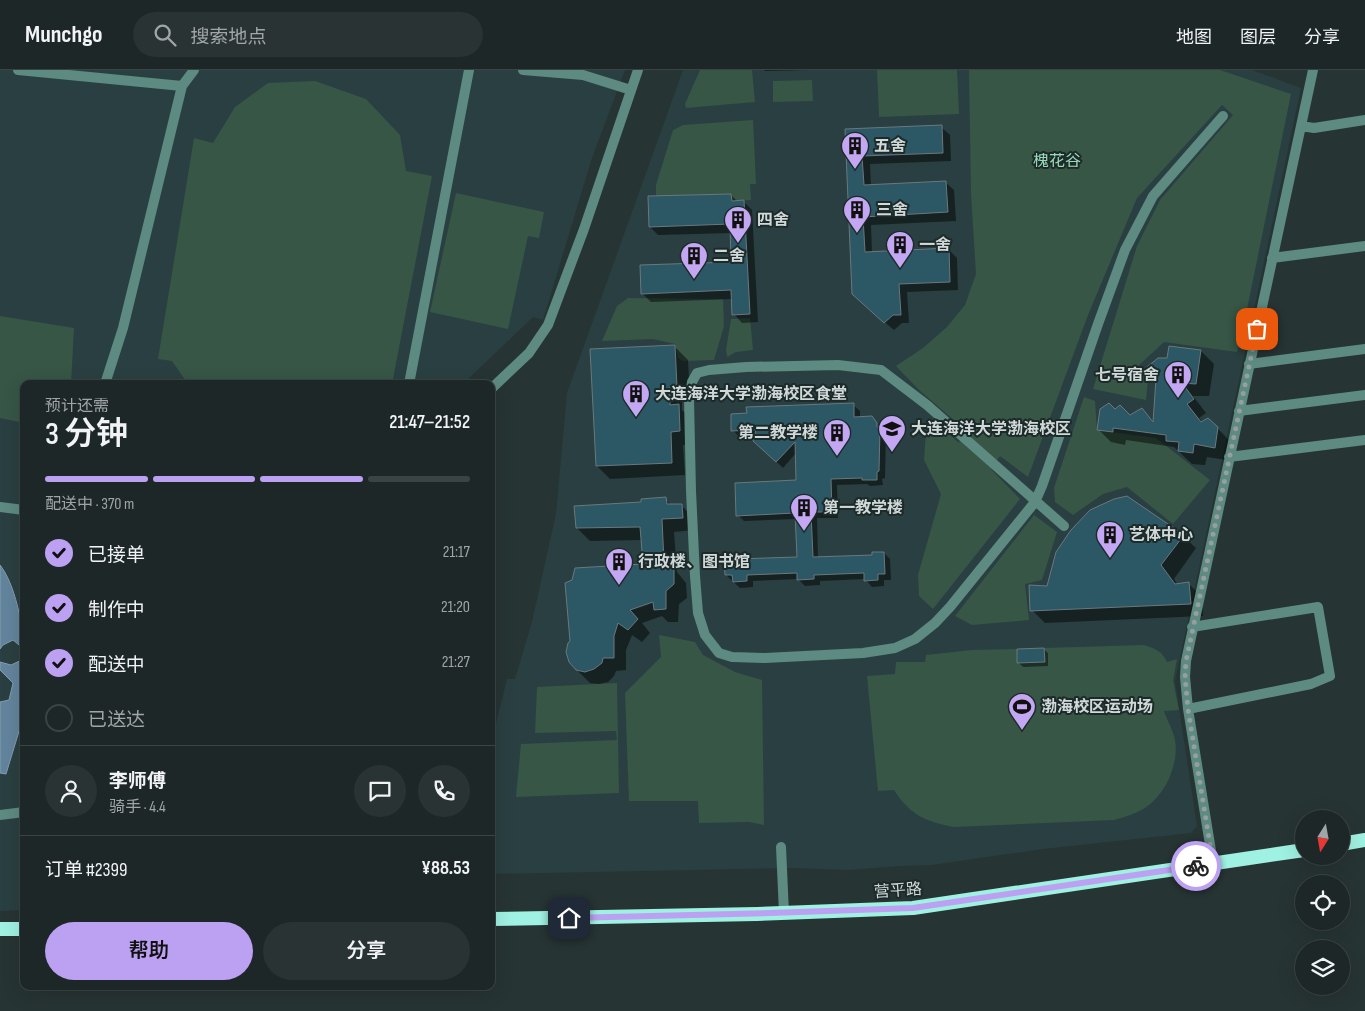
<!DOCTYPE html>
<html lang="zh">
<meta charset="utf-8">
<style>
:root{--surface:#1d2727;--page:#2a3333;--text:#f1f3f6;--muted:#a0a5a7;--line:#3b4444;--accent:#bca0f2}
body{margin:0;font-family:"Sofia Sans Condensed","Noto Sans SC",sans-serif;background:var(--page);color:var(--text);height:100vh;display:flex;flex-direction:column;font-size:19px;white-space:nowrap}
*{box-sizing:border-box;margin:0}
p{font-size:16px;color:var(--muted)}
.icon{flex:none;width:28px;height:28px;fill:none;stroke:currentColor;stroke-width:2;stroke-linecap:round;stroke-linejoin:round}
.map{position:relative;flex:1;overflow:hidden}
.sheet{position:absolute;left:20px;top:310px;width:475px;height:610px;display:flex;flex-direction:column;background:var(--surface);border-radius:10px;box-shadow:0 5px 20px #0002,0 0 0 1px var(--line)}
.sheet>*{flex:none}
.needle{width:32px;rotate:191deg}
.fabs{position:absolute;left:1295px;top:740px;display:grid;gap:10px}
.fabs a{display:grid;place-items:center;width:55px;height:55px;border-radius:50%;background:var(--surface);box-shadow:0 5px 20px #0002,0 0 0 1px var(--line);font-size:25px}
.pin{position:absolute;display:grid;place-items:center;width:42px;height:42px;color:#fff;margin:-21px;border-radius:10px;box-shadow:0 2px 8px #0006}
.courier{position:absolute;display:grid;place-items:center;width:50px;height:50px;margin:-25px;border:4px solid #bca0f2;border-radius:50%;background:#fff;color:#222;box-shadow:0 1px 6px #0007}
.head em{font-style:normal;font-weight:600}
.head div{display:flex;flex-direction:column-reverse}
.head{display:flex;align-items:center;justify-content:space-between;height:85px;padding:0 25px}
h1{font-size:32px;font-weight:600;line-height:38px}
.bar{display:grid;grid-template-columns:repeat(4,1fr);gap:8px 5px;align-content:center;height:60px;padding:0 25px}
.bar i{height:6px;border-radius:4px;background:var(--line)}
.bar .current{background:var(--accent)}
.bar p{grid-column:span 4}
.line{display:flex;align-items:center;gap:12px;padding:0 25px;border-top:1px solid var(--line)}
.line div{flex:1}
.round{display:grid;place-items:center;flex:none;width:52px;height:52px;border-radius:26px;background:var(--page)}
ol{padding:0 25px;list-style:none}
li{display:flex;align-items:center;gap:15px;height:55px}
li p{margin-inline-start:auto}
li .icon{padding:5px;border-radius:50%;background:var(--accent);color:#111;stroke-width:4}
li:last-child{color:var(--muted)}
li i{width:28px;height:28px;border:2px solid var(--line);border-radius:50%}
.primary-button{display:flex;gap:10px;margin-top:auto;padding:10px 25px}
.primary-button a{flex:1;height:58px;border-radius:30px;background:var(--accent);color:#111;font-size:20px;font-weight:600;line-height:58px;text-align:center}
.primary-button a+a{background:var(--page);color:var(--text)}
header{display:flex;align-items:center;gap:30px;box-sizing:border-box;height:70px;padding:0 25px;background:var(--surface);border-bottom:1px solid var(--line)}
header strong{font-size:24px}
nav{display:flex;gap:28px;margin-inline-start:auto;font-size:18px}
.search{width:350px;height:45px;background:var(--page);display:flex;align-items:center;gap:12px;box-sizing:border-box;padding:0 18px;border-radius:28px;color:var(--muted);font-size:19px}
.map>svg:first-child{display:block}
.built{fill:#2a3f41}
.green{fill:#375646}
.water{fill:#62849c;stroke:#839dae}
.shadow{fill:#0007}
.building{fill:#2c5765;stroke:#6b787d}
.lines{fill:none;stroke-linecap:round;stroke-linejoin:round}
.minor{stroke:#5d8a81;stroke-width:10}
.trunk{stroke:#9ff1e2;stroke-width:14}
.done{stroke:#959f9f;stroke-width:5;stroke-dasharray:0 9}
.route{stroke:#bca0f2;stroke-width:6}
.labels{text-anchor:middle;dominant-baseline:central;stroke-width:4;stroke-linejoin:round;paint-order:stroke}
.poi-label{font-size:16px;font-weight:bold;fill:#d0d8d8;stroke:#1d2a2a;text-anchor:start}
.park-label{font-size:16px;fill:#99dbb8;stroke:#1d2a2a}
.street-label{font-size:16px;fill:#d0d8d8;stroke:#1d2a2a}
</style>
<header>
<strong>Munchgo</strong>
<div class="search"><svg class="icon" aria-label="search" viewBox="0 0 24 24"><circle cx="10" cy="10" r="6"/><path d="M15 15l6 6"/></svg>搜索地点</div>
<nav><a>地图</a><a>图层</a><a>分享</a></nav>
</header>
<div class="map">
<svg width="1365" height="941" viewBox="0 0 1365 941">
<rect width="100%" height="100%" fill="#273434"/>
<path class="built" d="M0,0H625L592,88L543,250L533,247L463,314H24V840L0,841Z
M683,0H1252L1301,18L1175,611L1197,756L1191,763L1043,779L932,795L900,796L848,800L792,798L491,804V674L507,609H515L532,552L556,444L567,323Z"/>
<path class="green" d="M700,0H752L755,32L686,38L685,34Z
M877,0H957L959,44L879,47Z
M969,0H1220L1291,24L1243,259L1237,282L1164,272L1138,296L1148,310L1146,330L1093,319L1137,176L1160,130L1233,45L1222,35L1137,128L1088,245L1028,407L1000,386L991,399L1020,429L933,539L919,526L918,505L941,424L924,390L926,361L935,352L959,373L963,358L919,320L896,296L923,278L947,257L965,235L976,204L971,124Z
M812,10L813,31L773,32V11Z
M315,11L366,29L400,65L406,101L432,106L392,314H188L172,291L158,289L194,68L213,73L235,37L268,13Z
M753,50L756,114H750L751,130L732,131L731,124L656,126V115L673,60L683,55Z
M456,123L544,142L539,168L528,166L508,259L430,242Z
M628,228L723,229L724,256L714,290L683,291L678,288L675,274L653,269L602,271L617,236Z
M0,246L74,258L71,314H24V353L0,348Z
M750,248L753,280L736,282L727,287L726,280L731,249Z
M1084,327L1095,331L1097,360L1156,368L1210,410L1173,454L1127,417L1103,424L1073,445L1055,432L1054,418Z
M1034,445L1057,462L1042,510L1025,514L1029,550L972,555L955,546Z
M659,565L695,572L703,585L735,602L762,610L764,755L749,752L699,753L698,731H629L625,623L661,587Z
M1144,575C1156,579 1162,581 1167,592L1177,589L1173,610L1179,640L1164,641C1167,650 1173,660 1175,670C1179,692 1167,721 1149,735C1139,743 1125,747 1114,750L953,757C925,751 910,745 894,720L878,721L867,606L895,604L896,592H925L926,585L972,580L1017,579L1018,593L1045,592L1044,578Z
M617,613L619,723L516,727L521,674L617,670L616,661L535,663L537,617Z"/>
<path class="water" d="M0,495C15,514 23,555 24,579L13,570L3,575L0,579Z
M24,589V645L6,704L0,703V632L9,630L13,613L0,600V592L11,595Z"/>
<path class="shadow" d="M764,0H810L765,1Z
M941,57L950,65L951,91L870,94L871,116L945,112L954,120L956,151L871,155L872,182L948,179L957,188L958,220L907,222L909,253H902L894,260L862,233L846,60Z
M731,125L738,132H744L752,140L758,252L742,253L734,244L733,229L651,232L642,223L733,193L732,163L658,165L650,157Z
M675,277L688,290L690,330H682V340L691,348L693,374L683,375L685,405L610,409L597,396Z
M1170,277L1201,281L1214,294L1209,326H1193L1206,343L1199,348L1203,352L1208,349L1230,371L1227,390L1207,387L1205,395L1192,394L1174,377L1126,370L1125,375L1111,372L1098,359L1115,340L1130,347L1142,340L1154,352L1169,289Z
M853,335L860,341V348H871L886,365L885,408L882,409L883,415L870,416L867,414L837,415L838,448H817L818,488L873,486L884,483L890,489L891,510H884V516L872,517L865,509L820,511V515L805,516L798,509L753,511V517L740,518L726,505L735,488L738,490L798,488L796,449L744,451L738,445L798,412L796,383L783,398L761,377L755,366L739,367L733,360Z
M665,429L672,436L681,435L694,448L695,460L674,462L677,502L686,513L687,528L679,534L678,552H668L662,546L642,553L650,563L642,572L632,565L626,580V600L616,601L614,606L608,612L599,614L590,613L576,599L644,496L642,470L590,471L577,458L643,433Z
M1183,466L1196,478L1174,509L1178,515L1189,514L1202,527L1203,546L1045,553L1032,540L1048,518Z
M1043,579L1048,583V596L1023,597L1019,593Z"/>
<path class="building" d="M942,55L943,83L862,86L864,115L946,111L948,142L863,147L865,182L949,178L950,212L899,214L901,245H893L884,253L852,224L845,59Z
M731,124L732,131L744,130L750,244L732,245L731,220L641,224L640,195L731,192L730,154L649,157L648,126Z
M675,275L677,317H670V335L679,334L680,361L671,362L672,393L596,396L590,279Z
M1169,276L1201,280L1196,314L1182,313L1194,329L1187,334L1201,352L1208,348L1218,357L1215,378L1194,374L1193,383L1178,381L1179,372L1166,371V365L1113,358V362L1097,360L1100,339L1109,333L1115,339L1120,335L1130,345L1142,338L1153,352L1156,309L1147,297L1158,288H1167Z
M854,333V347L872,346L877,353V357L880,358L879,401L877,402V410H862V408L831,409L832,442H811L813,487L872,485V482H884L885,504H878V510L864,511V503L814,505V509L797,510V503L747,505V511L733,512L732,505H725L724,487L735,486L736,489L797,487L795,443L736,446L735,413L796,410L795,372L776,392L753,371L756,360L731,361V344L747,343L746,337Z
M1127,426L1184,465L1161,495L1175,514L1189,512L1191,534L1030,541L1029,515L1047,516L1056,482L1071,460L1090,440L1114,429Z
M666,427L667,434H682L683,448L662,449L664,493L669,492V499H674V514L666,521V539L654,540L653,532L630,540L638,549L628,560L618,553L614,566V588H603L602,593L594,599L585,602L576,600L569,592L566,582L568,573L570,571L565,513L572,510L575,498L643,494L640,457L576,458L574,436L641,432V429Z
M1044,578L1045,592L1017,593V579Z"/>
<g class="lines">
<path class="minor" d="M18,0L182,16
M523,0L583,5L631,20
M1301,56L1314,58L1365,50
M1272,188L1365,176
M1249,294L1365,279
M105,314L123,258L182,16L194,0
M409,314L469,0
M491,319L529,283L548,255L584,159L638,0
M1239,341L1365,325
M1229,387L1365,370
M0,437L24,440
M1064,456L927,335L881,300L838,295L746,297L709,300L697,303L692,312L689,329L691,421L695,506L698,543L705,565L719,583L732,587L765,588L863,583L895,578L915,569L935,553L950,537L1035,432L1042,416L1098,254L1125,180L1153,126L1223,46
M1188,639L1311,614L1330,606L1318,537L1192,557
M0,745L24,742
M781,777L784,843
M1213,793L1188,639L1185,607L1186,591L1313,0"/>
<path class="trunk" d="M1341,774L1365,770
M491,849L757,844L913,838L1304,780
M0,859H24"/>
</g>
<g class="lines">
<path class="done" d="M1196,796L1213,793L1188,639L1185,607L1186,591L1257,259"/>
<path class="route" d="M569,848L770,843L913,838L1196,796"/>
</g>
<defs>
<symbol id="building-pin" viewBox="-11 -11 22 30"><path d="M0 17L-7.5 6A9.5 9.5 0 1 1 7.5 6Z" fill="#c3a7f2" stroke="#1d2a2a"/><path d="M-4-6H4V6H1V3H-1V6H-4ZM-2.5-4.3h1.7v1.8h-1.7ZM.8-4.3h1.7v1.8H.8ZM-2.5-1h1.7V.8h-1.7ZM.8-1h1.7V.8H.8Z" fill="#111"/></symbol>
<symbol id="university-pin" viewBox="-11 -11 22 30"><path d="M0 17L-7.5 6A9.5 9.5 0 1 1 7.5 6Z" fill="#c3a7f2" stroke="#1d2a2a"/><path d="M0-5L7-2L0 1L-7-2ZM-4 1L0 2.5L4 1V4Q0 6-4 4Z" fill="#111"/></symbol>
<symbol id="stadium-pin" viewBox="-11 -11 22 30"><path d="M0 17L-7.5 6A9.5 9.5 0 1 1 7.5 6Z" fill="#c3a7f2" stroke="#1d2a2a"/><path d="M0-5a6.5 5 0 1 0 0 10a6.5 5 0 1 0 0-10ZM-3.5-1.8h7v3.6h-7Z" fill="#111"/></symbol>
</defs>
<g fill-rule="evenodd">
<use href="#building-pin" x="839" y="60" width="32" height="43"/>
<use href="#building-pin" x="841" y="124" width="32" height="43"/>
<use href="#building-pin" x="722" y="134" width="32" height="43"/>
<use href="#building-pin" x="884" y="159" width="32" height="43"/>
<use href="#building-pin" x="678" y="170" width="32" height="43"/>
<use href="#building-pin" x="1162" y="289" width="32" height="43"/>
<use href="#building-pin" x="620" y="308" width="32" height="43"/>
<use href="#university-pin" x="876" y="343" width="32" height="43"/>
<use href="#building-pin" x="821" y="347" width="32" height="43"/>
<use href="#building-pin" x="788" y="422" width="32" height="43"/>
<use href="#building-pin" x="1094" y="449" width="32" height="43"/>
<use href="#building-pin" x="603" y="476" width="32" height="43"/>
<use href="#stadium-pin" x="1006" y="621" width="32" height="43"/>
</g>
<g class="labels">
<g class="poi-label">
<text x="874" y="76">五舍</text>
<text x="876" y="140">三舍</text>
<text x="757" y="150">四舍</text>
<text x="919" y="175">一舍</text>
<text x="713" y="186">二舍</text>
<text x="1159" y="305" text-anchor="end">七号宿舍</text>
<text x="655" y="324">大连海洋大学渤海校区食堂</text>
<text x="911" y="359">大连海洋大学渤海校区</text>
<text x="818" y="363" text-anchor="end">第二教学楼</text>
<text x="823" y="438">第一教学楼</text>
<text x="1129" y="465">艺体中心</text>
<text x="638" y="492">行政楼、图书馆</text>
<text x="1041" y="637">渤海校区运动场</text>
</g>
<g class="park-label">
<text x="1057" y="91">槐花谷</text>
</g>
<g class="street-label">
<text transform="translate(898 821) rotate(-4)">营平路</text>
</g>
</g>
</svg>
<div class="fabs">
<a><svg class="needle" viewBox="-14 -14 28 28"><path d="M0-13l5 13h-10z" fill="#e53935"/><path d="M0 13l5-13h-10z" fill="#a0a5a7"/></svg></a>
<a><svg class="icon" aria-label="locate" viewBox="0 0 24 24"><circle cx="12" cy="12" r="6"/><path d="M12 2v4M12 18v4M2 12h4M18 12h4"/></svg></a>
<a><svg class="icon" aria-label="layers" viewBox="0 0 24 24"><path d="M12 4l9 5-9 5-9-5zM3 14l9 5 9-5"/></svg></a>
</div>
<div class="pin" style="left:1257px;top:259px;background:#ea580c"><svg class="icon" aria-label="bag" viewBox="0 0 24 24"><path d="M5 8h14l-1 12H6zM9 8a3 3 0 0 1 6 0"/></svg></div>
<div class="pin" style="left:569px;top:848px;background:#1f2937"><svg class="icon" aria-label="home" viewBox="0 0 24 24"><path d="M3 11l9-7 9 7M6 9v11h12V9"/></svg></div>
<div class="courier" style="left:1196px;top:796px"><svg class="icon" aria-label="bike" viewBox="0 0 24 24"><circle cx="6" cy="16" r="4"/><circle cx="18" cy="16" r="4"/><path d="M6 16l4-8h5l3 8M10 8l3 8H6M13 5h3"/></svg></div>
<section class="sheet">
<div class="head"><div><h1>3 分钟</h1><p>预计还需</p></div><em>21:47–21:52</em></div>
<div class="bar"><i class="current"></i><i class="current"></i><i class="current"></i><i></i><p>配送中 · 370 m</p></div>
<ol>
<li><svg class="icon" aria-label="check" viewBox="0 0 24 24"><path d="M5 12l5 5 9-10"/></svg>已接单<p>21:17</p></li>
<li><svg class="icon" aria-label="check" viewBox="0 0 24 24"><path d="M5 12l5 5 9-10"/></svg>制作中<p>21:20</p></li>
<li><svg class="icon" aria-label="check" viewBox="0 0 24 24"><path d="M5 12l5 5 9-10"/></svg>配送中<p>21:27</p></li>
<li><i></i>已送达</li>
</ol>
<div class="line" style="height:90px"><a class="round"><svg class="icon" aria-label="person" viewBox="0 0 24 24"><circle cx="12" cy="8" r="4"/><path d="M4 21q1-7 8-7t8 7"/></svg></a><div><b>李师傅</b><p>骑手 · 4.4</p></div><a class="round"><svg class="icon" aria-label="chat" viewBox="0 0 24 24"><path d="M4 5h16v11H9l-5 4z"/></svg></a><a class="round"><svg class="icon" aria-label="phone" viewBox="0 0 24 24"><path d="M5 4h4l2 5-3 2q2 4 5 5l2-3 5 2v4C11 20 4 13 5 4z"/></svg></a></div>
<div class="line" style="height:65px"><div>订单 #2399</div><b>¥88.53</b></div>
<div class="primary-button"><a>帮助</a><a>分享</a></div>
</section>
</div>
